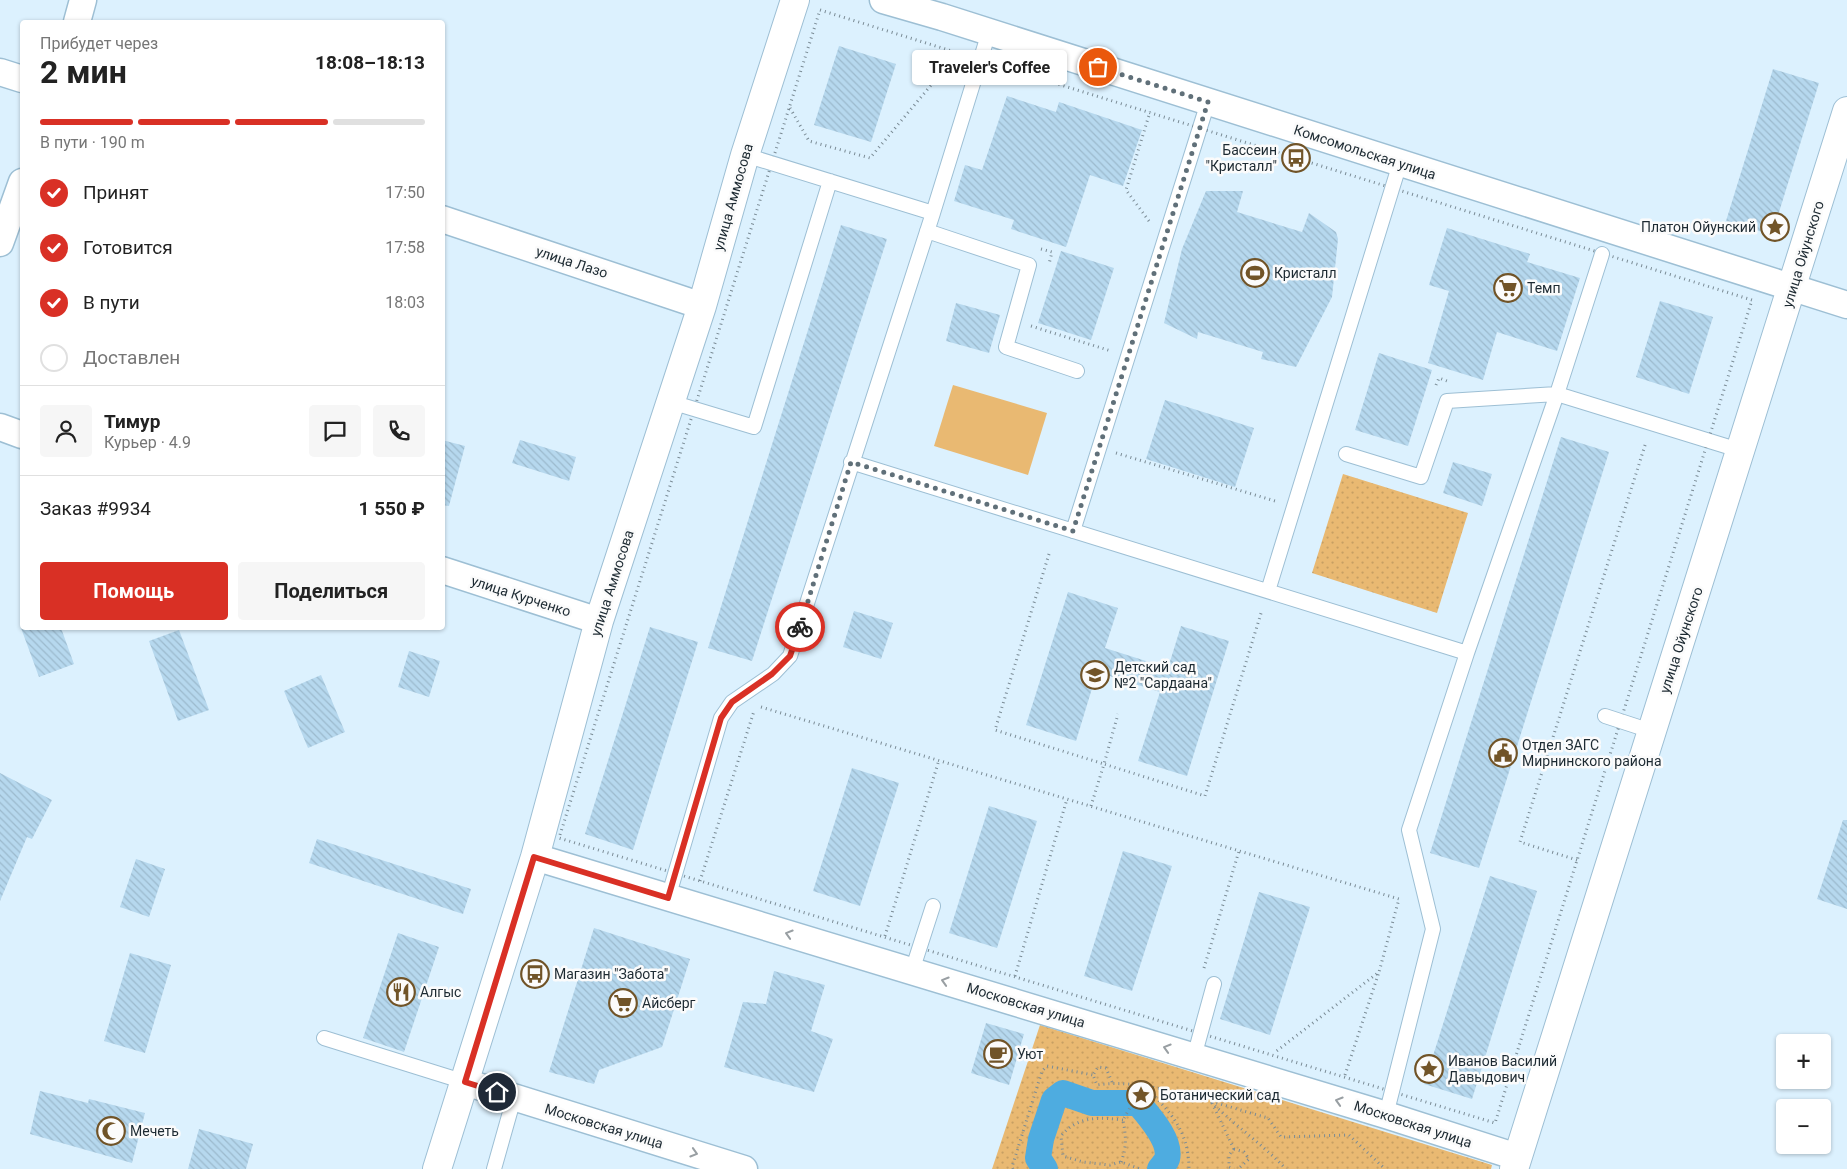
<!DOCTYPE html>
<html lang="ru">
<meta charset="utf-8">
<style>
:root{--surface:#fff;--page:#f6f6f6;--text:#222;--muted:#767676;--line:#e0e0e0;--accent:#d93025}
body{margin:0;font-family:Roboto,sans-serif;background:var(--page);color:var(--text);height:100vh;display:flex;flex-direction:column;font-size:19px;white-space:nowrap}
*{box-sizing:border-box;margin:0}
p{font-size:16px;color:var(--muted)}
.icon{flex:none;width:28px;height:28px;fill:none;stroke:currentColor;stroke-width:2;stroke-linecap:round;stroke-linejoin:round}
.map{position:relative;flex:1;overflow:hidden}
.sheet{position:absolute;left:20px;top:20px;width:425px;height:610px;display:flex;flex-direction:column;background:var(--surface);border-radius:5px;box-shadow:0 1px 4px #0004}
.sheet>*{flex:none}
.fabs{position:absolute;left:1776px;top:1034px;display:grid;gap:10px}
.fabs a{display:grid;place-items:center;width:55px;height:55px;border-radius:5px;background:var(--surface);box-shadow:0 1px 4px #0004;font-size:25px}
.pin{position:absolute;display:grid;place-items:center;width:42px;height:42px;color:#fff;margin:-21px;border:2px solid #fff;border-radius:50%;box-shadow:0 1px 5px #0007}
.courier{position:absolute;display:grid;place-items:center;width:50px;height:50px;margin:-25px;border:4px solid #d93025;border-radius:50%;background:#fff;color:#222;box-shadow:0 1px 6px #0007}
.bubble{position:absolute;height:35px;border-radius:5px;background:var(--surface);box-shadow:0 1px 4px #0004;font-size:16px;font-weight:700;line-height:35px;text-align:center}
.headline em{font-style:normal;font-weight:700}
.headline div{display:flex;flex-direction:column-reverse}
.headline{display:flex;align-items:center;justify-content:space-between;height:85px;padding:0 20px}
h1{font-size:32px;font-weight:700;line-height:38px}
.bar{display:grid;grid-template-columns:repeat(4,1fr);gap:8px 5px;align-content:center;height:60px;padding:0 20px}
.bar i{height:6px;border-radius:4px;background:var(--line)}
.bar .active{background:var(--accent)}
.bar p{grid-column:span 4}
.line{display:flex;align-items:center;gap:12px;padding:0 20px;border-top:1px solid var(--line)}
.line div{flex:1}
.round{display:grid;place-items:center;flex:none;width:52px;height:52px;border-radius:5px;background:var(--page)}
ol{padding:0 20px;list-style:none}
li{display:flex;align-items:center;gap:15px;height:55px}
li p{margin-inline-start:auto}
li .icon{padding:5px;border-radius:50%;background:var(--accent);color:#fff;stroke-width:4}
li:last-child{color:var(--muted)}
li i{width:28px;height:28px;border:2px solid var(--line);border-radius:50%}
.primary-button{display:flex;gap:10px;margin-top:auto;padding:10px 20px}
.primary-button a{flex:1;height:58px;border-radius:5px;background:var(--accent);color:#fff;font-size:20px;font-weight:700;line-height:58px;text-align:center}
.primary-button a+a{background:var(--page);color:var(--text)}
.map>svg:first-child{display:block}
.park{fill:url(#park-dots)}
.garden{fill:#e9b972}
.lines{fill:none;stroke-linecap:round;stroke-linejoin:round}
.canal{stroke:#4eace0;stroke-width:26}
.building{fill:url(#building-back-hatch)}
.lane-casing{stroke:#9dbfd4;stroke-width:16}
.street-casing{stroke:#9dbfd4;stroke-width:29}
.secondary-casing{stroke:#9dbfd4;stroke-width:30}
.path{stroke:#7a8b95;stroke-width:3;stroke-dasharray:1 4;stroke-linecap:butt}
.lane{stroke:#fff;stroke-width:14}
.street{stroke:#fff;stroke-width:26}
.secondary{stroke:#fff;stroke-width:28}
.oneway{stroke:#999fa3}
.done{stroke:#607079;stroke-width:5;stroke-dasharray:0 9}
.route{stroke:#d93025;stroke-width:6}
.labels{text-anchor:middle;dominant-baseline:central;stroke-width:5;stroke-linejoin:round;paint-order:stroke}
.poi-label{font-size:14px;fill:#1d2a32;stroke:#fbfbfb;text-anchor:start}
.street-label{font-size:14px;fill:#1d2a32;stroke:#fbfbfb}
</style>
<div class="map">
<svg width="1847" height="1169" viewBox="0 0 1847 1169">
<defs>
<pattern id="park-dots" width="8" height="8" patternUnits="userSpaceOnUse" patternTransform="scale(1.25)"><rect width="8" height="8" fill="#e9b972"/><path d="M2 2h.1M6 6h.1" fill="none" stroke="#c79f63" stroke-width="1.8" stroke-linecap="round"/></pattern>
<pattern id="building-back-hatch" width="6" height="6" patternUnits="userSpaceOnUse" patternTransform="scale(1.25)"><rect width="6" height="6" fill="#b6d8ee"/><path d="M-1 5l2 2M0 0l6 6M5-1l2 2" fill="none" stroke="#9cbacd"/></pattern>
</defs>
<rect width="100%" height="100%" fill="#dcf1fe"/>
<path class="park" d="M1343,474L1468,513L1437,613L1312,573Z
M1040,1025L1492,1165L1491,1169H992Z"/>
<path class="garden" d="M953,385L1047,413L1028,475L934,446Z"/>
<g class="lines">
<path class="canal" d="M1045,1169L1038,1158L1041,1139L1054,1100L1063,1093L1092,1103H1138C1148,1115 1172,1141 1167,1159C1166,1162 1162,1166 1160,1169"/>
</g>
<path class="building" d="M839,46L896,64L871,142L814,125Z
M1773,69L1819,83L1772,235L1726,221Z
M1007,96L1056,112L1059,102L1142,130L1123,186L1090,175L1066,247L1011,229L1014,220L954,201L965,165L982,170Z
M1206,191H1243L1237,212L1302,232L1309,213L1336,232L1338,239L1332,297L1296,367L1261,359L1263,352L1198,332L1197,339L1164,323L1182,249Z
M841,225L887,239L752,661L708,648Z
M1447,228L1530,254L1527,262L1580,278L1557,351L1497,332L1483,380L1428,363L1449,291L1429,285Z
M1061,251L1114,268L1091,340L1038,323Z
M1660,301L1713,317L1689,394L1636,377Z
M956,303L1000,315L989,353L946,341Z
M1379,353L1432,370L1408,446L1355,430Z
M1165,400L1254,428L1235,487L1146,459Z
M1561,437L1609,452L1479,868L1430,853Z
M442,440L465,446L449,506L442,505Z
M520,440L576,457L569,481L512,463Z
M1453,462L1492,474L1482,506L1443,493Z
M1068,592L1118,608L1105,648L1168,668L1181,626L1229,641L1187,776L1138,761L1160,692L1097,672L1076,741L1026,725Z
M854,611L893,623L881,659L843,647Z
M650,627L698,642L633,850L585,834Z
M21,628H61L74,664L39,677Z
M179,630L209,710L178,721L149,641Z
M409,651L440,661L429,697L398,687Z
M321,675L345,732L308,748L284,691Z
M852,768L899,783L860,906L813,891Z
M0,773L52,800L32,839L27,837L0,901Z
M989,806L1037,821L997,948L949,933Z
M1843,820H1847V909L1817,899Z
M317,839L471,889L463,914L309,863Z
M1123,851L1172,866L1132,991L1084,976Z
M136,859L165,869L149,917L120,907Z
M1490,876L1537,891L1472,1099L1424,1084Z
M1259,892L1310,907L1270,1035L1220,1019Z
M594,928L690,959L662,1047L599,1070L594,1084L549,1072Z
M398,933L439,947L404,1052L363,1038Z
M130,953L171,965L145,1053L104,1041Z
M774,971L825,985L811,1031L833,1039L814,1092L724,1067L743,1002L766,1004Z
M986,1023L1024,1034L1009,1085L971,1073Z
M40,1091L88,1103L89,1099L145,1113L132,1163L30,1134Z
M199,1129L253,1144L246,1169H188Z"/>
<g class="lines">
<defs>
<path id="lane" d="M933,213L989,32
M927,231L1029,265L1006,347L1077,371
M671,402L754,427L830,181
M1346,454L1421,477L1447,401L1557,394L1742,451
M851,462L1467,653L1409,830L1433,929L1386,1115
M1073,531L1208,102
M1268,591L1400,163
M1467,653L1557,394L1602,254
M1605,716L1651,731
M668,898L721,718L732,702L773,674L790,656L933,213L745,155
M912,971L933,906
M324,1038L465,1082
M1194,1057L1214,984
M494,1169L514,1098"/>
<path id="street" d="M883,0L942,17L1847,305
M77,22L83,0
M0,72L22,79
M442,219L702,306
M0,243L22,182
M0,427L22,435
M442,570L599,621
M535,857L1386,1115L1517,1157
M465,1082L744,1169"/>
<path id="secondary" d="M437,1169L535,857L599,621L702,306L745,155L795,0
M1514,1169L1847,111"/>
</defs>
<use href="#lane" class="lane-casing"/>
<use href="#street" class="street-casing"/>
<use href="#secondary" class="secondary-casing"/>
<path class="path" d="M820,10L1752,300L1495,1123L559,838Z
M790,108L809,141L870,158L958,53
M1149,221L1126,190L1150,112
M1041,249L1052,252L1049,264
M1031,326L1111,351
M1436,385L1439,378L1447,381
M1116,453L1275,501
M1049,554L995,730L1104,764L1118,714
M761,707L1399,899L1379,972L1274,1053
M1091,806L1104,764L1205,796L1262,610
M1577,860L1520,842L1646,442
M700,881L754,711
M885,936L939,760
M1204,968L1239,851
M1015,976L1067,799
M1345,1075L1379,972
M1112,1082L1106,1068L1098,1067L1093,1075L1097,1085C1145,1077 1220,1105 1268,1118L1281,1137L1349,1135L1385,1169
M1123,1120C1099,1117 1077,1116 1061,1136L1063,1156L1083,1162L1110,1165L1121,1162L1140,1169
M1234,1149L1212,1103C1236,1126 1263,1145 1286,1169
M1234,1149L1244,1152L1249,1159L1238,1169
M1234,1149L1229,1155V1167L1234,1169
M1121,1162C1127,1147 1126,1136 1123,1120L1143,1085C1169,1110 1189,1130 1189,1169
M1013,1169L1012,1167L1042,1071L1047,1066L1093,1075"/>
<use href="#lane" class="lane"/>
<use href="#street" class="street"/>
<use href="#secondary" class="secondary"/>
</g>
<defs><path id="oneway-chevron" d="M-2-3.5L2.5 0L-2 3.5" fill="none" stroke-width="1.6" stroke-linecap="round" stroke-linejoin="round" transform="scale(1.25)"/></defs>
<g class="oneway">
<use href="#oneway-chevron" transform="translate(789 934) rotate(-163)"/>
<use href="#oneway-chevron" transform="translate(945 981) rotate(-163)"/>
<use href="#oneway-chevron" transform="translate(1167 1048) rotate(-163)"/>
<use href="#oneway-chevron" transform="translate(1339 1101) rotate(-163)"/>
<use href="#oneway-chevron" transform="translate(694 1153) rotate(17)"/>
</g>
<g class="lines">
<path class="done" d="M800,627L851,462L1073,531L1208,102L1098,67"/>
<path class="route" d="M497,1092L465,1082L534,857L668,898L721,718L732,702L772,674L790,656L800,627"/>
</g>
<defs>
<symbol id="bus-ring" viewBox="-11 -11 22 22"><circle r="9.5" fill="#fbfbfb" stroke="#715428" stroke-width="1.5"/><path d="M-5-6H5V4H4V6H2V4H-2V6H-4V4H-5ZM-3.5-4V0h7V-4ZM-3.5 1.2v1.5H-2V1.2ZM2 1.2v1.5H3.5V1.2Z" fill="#715428"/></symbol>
<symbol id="sight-ring" viewBox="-11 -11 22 22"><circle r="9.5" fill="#fbfbfb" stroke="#715428" stroke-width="1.5"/><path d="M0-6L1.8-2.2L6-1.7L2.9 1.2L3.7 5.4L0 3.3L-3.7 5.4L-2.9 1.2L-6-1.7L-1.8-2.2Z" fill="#715428"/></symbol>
<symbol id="stadium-ring" viewBox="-11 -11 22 22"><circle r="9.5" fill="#fbfbfb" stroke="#715428" stroke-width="1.5"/><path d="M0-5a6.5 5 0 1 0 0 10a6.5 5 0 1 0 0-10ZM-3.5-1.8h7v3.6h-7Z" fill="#715428"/></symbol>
<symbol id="supermarket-ring" viewBox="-11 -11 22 22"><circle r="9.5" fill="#fbfbfb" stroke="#715428" stroke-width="1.5"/><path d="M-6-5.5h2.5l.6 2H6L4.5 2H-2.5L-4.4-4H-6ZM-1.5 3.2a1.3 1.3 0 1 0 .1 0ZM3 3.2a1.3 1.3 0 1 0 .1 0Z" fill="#715428"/></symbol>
<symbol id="school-ring" viewBox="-11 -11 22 22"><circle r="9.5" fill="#fbfbfb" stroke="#715428" stroke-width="1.5"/><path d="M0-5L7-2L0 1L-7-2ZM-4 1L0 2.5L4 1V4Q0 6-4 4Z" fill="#715428"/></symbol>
<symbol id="civic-ring" viewBox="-11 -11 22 22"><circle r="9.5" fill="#fbfbfb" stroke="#715428" stroke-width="1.5"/><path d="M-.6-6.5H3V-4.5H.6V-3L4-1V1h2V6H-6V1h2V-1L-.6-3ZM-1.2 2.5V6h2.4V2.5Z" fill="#715428"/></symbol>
<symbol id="restaurant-ring" viewBox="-11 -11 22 22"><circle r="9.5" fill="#fbfbfb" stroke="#715428" stroke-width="1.5"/><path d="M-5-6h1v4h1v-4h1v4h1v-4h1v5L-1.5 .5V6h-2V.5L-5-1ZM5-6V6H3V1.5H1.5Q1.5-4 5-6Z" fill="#715428"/></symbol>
<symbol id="cafe-ring" viewBox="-11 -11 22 22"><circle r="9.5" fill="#fbfbfb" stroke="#715428" stroke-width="1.5"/><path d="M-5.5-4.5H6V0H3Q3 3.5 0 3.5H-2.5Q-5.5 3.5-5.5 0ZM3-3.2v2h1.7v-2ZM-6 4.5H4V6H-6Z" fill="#715428"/></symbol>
<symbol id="mosque-ring" viewBox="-11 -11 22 22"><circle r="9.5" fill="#fbfbfb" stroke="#715428" stroke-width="1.5"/><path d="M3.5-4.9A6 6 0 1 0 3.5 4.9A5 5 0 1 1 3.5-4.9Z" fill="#715428"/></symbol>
</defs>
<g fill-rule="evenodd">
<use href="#bus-ring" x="1280" y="142" width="32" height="32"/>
<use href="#sight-ring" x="1759" y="211" width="32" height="32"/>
<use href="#stadium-ring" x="1239" y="257" width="32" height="32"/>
<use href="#supermarket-ring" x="1492" y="272" width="32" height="32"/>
<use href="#school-ring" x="1079" y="659" width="32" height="32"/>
<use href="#civic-ring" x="1487" y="737" width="32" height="32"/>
<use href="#bus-ring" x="519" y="958" width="32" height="32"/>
<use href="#restaurant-ring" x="385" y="976" width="32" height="32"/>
<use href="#supermarket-ring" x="607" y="987" width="32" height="32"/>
<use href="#cafe-ring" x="982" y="1038" width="32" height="32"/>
<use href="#sight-ring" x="1413" y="1053" width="32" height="32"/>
<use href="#sight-ring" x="1125" y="1079" width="32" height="32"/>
<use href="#mosque-ring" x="95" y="1115" width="32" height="32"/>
</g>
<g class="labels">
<g class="poi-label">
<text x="1277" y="150" text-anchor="end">Бассеин<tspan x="1277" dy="16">"Кристалл"</tspan></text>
<text x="1756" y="227" text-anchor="end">Платон Ойунский</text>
<text x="1274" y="273">Кристалл</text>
<text x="1527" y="288">Темп</text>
<text x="1114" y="667">Детский сад<tspan x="1114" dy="16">№2 "Сардаана"</tspan></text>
<text x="1522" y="745">Отдел ЗАГС<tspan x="1522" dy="16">Мирнинского района</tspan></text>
<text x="554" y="974">Магазин "Забота"</text>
<text x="420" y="992">Алгыс</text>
<text x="642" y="1003">Айсберг</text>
<text x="1017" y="1054">Уют</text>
<text x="1448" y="1061">Иванов Василий<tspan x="1448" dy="16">Давыдович</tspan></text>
<text x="1160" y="1095">Ботанический сад</text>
<text x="130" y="1131">Мечеть</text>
</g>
<g class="street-label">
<text transform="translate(1365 152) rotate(18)">Комсомольская улица</text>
<text transform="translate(733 197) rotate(-74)">улица Аммосова</text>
<text transform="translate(1803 254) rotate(-73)">улица Ойунского</text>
<text transform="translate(572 262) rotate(18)">улица Лазо</text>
<text transform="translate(612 583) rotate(-72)">улица Аммосова</text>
<text transform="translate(521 596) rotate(18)">улица Курченко</text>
<text transform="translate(1681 640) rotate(-72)">улица Ойунского</text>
<text transform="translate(1026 1005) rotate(17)">Московская улица</text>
<text transform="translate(1413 1124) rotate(18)">Московская улица</text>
<text transform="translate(604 1126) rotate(17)">Московская улица</text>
</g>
</g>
</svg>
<div class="fabs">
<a>+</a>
<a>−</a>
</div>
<div class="pin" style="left:1098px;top:67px;background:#ea580c"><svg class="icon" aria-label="bag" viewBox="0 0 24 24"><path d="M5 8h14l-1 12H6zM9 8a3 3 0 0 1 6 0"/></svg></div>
<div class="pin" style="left:497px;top:1092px;background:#1f2937"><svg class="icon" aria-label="home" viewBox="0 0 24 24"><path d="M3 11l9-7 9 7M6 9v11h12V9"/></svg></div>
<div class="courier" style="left:800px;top:627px"><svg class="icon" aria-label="bike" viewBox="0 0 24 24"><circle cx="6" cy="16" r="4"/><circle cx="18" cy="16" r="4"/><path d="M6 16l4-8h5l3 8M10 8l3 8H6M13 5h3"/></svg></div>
<div class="bubble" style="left:912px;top:50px;width:155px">Traveler's Coffee</div>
<section class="sheet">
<div class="headline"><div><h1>2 мин</h1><p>Прибудет через</p></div><em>18:08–18:13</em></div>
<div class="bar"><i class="active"></i><i class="active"></i><i class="active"></i><i></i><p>В пути · 190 m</p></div>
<ol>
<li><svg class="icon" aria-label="check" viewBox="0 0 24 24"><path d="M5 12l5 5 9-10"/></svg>Принят<p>17:50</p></li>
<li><svg class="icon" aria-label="check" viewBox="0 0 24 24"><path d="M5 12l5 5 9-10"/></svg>Готовится<p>17:58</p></li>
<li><svg class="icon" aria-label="check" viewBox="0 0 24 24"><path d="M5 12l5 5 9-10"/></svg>В пути<p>18:03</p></li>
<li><i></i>Доставлен</li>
</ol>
<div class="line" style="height:90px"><a class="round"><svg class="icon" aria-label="person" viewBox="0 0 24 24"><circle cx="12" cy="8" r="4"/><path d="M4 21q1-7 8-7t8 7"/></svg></a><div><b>Тимур</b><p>Курьер · 4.9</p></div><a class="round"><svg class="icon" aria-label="chat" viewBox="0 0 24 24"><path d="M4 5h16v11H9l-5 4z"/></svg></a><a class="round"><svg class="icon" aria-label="phone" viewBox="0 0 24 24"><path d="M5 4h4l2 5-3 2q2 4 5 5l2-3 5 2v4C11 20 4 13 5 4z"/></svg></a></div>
<div class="line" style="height:65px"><div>Заказ #9934</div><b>1 550 ₽</b></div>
<div class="primary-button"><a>Помощь</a><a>Поделиться</a></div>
</section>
</div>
